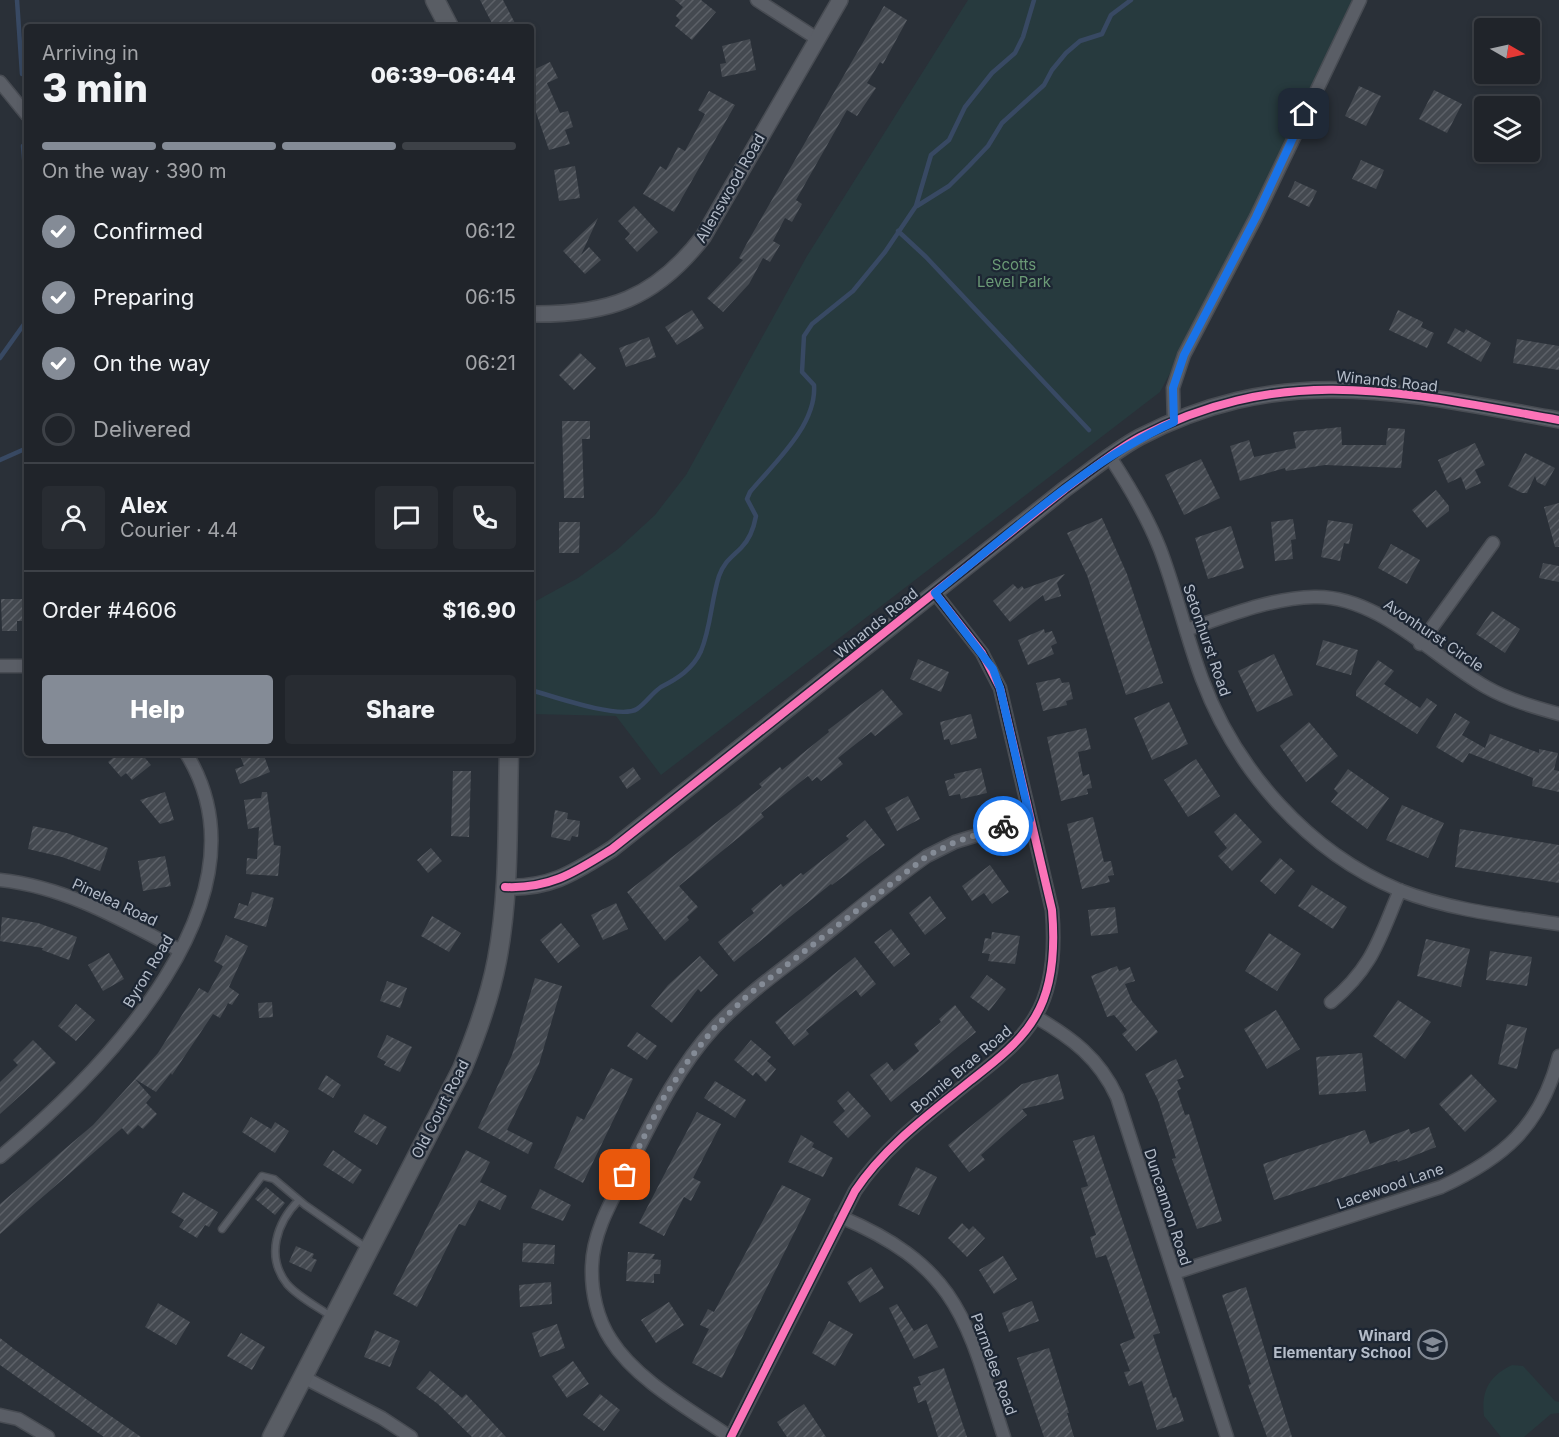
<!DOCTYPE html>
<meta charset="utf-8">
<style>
:root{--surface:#20242a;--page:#282c32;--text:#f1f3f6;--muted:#a2a4a8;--line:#3d4147;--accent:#848b96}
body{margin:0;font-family:Inter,sans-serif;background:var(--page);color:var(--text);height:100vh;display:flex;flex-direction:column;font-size:22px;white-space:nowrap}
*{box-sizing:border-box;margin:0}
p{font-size:20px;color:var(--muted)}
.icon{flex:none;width:33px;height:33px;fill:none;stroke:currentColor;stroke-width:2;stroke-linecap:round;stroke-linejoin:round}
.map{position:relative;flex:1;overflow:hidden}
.side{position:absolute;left:24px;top:24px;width:510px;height:732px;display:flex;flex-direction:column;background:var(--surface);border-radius:6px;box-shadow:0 3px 9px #0003,0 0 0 2px var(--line)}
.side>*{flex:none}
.needle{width:39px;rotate:99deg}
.tools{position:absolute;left:1474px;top:18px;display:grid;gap:12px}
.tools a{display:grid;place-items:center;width:66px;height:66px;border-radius:6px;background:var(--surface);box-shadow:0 3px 9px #0003,0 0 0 2px var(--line);font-size:30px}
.pin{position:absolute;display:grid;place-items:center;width:51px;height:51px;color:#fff;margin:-26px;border-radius:12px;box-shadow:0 3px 9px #0006}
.courier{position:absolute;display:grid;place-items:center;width:60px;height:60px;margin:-30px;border:4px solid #1a73e8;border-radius:50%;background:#fff;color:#222;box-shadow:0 2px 8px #0007}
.summary em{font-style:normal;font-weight:800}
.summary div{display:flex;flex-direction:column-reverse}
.summary{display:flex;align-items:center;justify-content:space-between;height:102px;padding:0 18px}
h1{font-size:39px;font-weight:800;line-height:45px}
.bar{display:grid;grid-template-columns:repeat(4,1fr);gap:9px 6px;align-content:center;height:72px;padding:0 18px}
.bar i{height:8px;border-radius:4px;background:var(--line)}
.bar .on{background:var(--accent)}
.bar p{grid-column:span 4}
.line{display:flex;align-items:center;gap:15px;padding:0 18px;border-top:2px solid var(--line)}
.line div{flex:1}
.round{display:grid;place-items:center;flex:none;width:63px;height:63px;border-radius:6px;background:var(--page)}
ol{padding:0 18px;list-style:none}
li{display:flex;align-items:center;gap:18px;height:66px}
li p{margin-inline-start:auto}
li .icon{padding:6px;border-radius:50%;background:var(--accent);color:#fff;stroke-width:4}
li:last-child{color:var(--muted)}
li i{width:33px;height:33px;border:3px solid var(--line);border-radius:50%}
.action{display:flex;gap:12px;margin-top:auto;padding:12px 18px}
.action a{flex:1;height:69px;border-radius:6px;background:var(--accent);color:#fff;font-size:24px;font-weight:800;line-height:69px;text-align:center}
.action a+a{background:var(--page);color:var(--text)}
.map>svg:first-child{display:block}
.green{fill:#273a3e}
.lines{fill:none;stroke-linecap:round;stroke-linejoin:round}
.stream{stroke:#384963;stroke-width:4.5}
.building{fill:url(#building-hatch)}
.service-casing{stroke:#484c53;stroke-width:9}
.minor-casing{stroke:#484c53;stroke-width:15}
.tertiary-casing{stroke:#484c53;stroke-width:18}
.secondary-casing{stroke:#484c53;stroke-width:21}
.service{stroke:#5a5e66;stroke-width:6}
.minor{stroke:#5a5e66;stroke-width:12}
.tertiary{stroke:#5a5e66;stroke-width:15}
.secondary{stroke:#595d64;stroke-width:18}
.cycleway-casing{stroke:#1d2633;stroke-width:11}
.cycleway{stroke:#fb73b8;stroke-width:8}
.done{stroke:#848b96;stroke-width:6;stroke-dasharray:0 10.8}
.route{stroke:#1a73e8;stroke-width:8}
.labels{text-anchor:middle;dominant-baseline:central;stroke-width:4.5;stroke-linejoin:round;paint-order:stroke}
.street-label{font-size:15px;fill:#b4bcc9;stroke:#1d2633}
.park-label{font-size:15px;fill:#6b9a76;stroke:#1d2633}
.poi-label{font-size:15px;font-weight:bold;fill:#b4bcc9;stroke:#1d2633;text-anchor:end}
</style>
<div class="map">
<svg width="1559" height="1437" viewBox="0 0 1559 1437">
<defs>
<pattern id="building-hatch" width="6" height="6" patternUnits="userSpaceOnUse" patternTransform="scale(1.5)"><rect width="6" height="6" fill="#444950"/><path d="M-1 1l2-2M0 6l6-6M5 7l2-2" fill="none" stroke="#5d6168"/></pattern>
</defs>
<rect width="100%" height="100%" fill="#2a3038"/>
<path class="green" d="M968,0H1355L1252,218L1160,392L661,775L616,716L531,714L534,602L578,578L618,549L655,515L686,475L807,256Z
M1512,1365L1523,1366L1555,1401L1559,1402V1413L1551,1414L1524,1437H1501L1484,1416C1481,1391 1489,1376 1512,1365Z"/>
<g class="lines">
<path class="stream" d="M17,0L22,74
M23,146L27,193
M917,206L949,186L969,166L988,146L1002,123L1044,85L1052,70L1066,53L1080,41L1102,34L1111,15L1131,0
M898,231L926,257L1089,430
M0,358L27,320
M0,460L27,448
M531,690C552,696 620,720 637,709C646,703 652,693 661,687C677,679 693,669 701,651C711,627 711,601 719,576C724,562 731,558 741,548C749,540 754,527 756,516L747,499L750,492C774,463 817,425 814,385L802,372L804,336L812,324L853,291L885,252L916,206L931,155L949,140L965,107L992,73L1015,53L1023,37L1034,0"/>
</g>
<path class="building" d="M480,0H503L517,27H494Z
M675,0H701L716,12L692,40L675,26L680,20L676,16L683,7Z
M884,6L907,20L883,64L880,62L867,83L876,88L857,116L847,110L796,200L802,204L792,222L785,218L773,241L780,245L770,262L763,258L749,284L723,312L707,298L743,260L739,258L747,243Z
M750,39L756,70L722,77L720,64L726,63L722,46Z
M550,62L558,78L547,83L560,113L568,111L573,127L565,130L570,144L549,150L531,98V71Z
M1359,86L1381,96L1366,126L1345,116Z
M1434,90L1462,104L1447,133L1419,119Z
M709,91L735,105L674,212L643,194L660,166L666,170L678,147L685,151L705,114L698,110Z
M1361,160L1384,170L1376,189L1352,179Z
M575,166L580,198L559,201L554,170Z
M1295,181L1317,191L1309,207L1288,197Z
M634,206L658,232L637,252L625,239L630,234L618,221Z
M598,218L581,255L589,247L601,260L585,274L563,251Z
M692,310L704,328L677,345L665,327Z
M1398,310L1423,322L1421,327L1434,333L1427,348L1389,330Z
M1455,328L1464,333L1466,329L1491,343L1481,362L1447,343Z
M649,337L656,357L626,367L619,348Z
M1517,339L1559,346V370L1513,363Z
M580,353L596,368L574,390L559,375Z
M562,421H590V439H582L584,498H564Z
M1341,427L1342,445H1386L1388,428L1405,429L1401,468L1325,465L1286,471L1285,468L1240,481L1230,446L1249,440L1254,457L1296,448L1293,432Z
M1475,443L1485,465L1475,470L1481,483L1466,490L1461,477L1448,483L1438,460Z
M1525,453L1555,468L1545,486L1537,482L1535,476L1527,493H1522L1508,486Z
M1201,459L1220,498L1184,515L1165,475Z
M1436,490L1449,506V511L1427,528L1412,510Z
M1559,503V547H1555L1544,507Z
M1102,518L1127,574L1163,683L1126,695L1087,575L1067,533Z
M1293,519L1296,539L1291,540L1293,559L1275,561L1271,522Z
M1328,520L1353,524L1349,544L1344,543L1340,561L1321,557Z
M559,522H580L579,553H559Z
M1231,526L1244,568L1208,579L1195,538Z
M1391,544L1420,560L1407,584L1378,568Z
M1543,563L1559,566V582L1539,578Z
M1065,574L1057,583L1061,596L1045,601L1043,595L1010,622L993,601L1013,584L1018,589L1022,586L1024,589Z
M1,599H27V621H17V631H2Z
M1492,611L1520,629L1505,653L1476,634Z
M1044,629L1045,633L1052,631L1057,643L1051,646L1054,654L1028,665L1018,640Z
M1323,640L1358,650L1351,675L1316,665Z
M1274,654L1293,695L1257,712L1238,671Z
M918,659L949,672L941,692L910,679Z
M1378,660L1394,671L1384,684L1420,708L1427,698L1437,705L1417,734L1356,696V691Z
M1060,678L1062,683L1069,682L1073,699L1066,701L1067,705L1043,711L1036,683Z
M882,689L903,714L875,736L871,732L838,758L843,764L821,781L817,777L812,781L808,776L761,813L764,817L679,886L698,907L687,917L689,920L665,941L627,892L762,787L759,784L780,767L782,770L829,732L828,730Z
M1169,702L1188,744L1152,760L1134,718Z
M1455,713L1470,722L1462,735L1485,748L1490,734L1539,753V749L1558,753L1554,770L1559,771V792L1532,786L1533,778L1469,753L1463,763L1436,747Z
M971,714L977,738L951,745L949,739L944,740L940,722Z
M1309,722L1338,756L1306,782L1280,746Z
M1086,728L1091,749L1078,752L1083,776L1089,774L1092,788L1087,789L1088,794L1061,801L1047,737Z
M119,753H141L151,765L132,780L126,773L121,777L108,762Z
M239,753H263L270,772L240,784L235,769L244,766Z
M1196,759L1220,796L1188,817L1164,780Z
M633,767L641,779L627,789L619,777Z
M981,768L987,793L961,799L960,794L949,796L945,781L955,778L954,774Z
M1348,769L1389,798L1367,829L1331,802L1338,793L1334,789Z
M453,771H471L469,837L451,836Z
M165,792L174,820L160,824L140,800Z
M262,792H267L274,845L281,846L278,876L246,874L247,858L257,859L259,827L248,829L244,800L261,798Z
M908,796L920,819L897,831L885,808Z
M1402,805L1444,823L1428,858L1386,840Z
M555,810L568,813L567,819L580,821L578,837L572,836L570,841L551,837Z
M1235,813L1262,842L1232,871L1218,856L1227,848L1214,832Z
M1093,817L1104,862L1111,861L1114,875L1108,876L1110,882L1082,889L1067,824Z
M865,820L885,845L832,885L831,884L734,962L718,942L754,913L751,909L781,884L783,887L801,873L803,875L849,839L846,836Z
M33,826L67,833L108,848L100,871L62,857L28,849Z
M1460,829L1559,845V883L1455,867Z
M431,848L442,861L428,873L417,860Z
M165,856L171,886L143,891L138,861Z
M1280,858L1295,871L1275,894L1260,881Z
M990,865L1009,892L992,904L984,893L972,901L962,886Z
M1312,885L1347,907L1333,929L1298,906Z
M252,892L274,898L266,927L234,918L239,903L248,906Z
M930,896L946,918L925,935L909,913Z
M616,903L628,929L603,940L591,915Z
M1115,907L1118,933L1091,936L1088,910Z
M432,916L461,933L449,952L421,936Z
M2,917L38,923L77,937L69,960L42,950L43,948L0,941Z
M561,923L580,946L558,963L540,940Z
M891,929L910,954L894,967L874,942Z
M992,932L1020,936L1015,964L988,961L990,954L982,953L985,938L991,939Z
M1269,933L1301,954L1277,991L1245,971Z
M226,935L248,946L229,987L239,994L232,1005L228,1003L220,1018L213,1014L172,1075L171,1073L156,1092L135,1079L158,1053L199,988L208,993L223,966L214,961Z
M1426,939L1470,949L1461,987L1417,976Z
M1490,951L1532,957L1527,986L1486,980Z
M109,953L124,979L103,991L88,965Z
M700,956L718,975L701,992L698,989L672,1023L651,1006L668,985Z
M855,957L876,984L861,997L856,990L806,1030L809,1034L794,1046L775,1022Z
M1117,966L1119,971L1130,967L1135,981L1125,984L1132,1001L1158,1032L1136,1051L1122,1034L1127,1030L1114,1015L1107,1017L1091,976Z
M987,975L1006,989L989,1011L970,997Z
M535,978L562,986L539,1064L507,1130L533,1143L528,1154L478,1128L512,1055Z
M387,981L407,988L400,1008L380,1001Z
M1398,1000L1431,1022L1405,1059L1373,1036Z
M272,1002L273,1017L259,1018L258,1003Z
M76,1004L95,1020L76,1041L58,1026Z
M955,1005L976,1032L891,1102L870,1075L887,1062L894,1071L919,1051L914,1044L941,1022L939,1019Z
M1276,1010L1300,1049L1267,1069L1244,1029Z
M1507,1024L1527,1028L1517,1069L1498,1064Z
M637,1032L657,1046L647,1060L627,1046Z
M387,1035L412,1047L400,1072L384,1065L386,1062L377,1057Z
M33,1040L56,1063L0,1114V1082L18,1065L13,1060Z
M751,1040L771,1057L767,1061L776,1069L766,1082L756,1072L753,1076L734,1060Z
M1362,1053L1366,1091L1319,1095L1316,1057Z
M1176,1059L1184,1077L1177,1080L1181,1089L1177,1091L1185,1115L1189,1114L1222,1221L1197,1229L1172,1159L1176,1158L1158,1100L1145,1074Z
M611,1068L633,1079L583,1183L554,1168L577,1116L584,1120Z
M1058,1074L1064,1099L1022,1109L1027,1115L981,1155L985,1160L969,1172L948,1145L1022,1084Z
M1471,1074L1497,1101L1465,1132L1439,1104Z
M326,1075L341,1085L333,1098L318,1089Z
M135,1079L151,1097L146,1103L157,1114L143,1129L138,1125L128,1135L122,1128L0,1234V1204L93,1125Z
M715,1081L746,1100L735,1118L704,1098Z
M848,1091L871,1116L848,1138L833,1122L845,1111L837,1101Z
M697,1112L721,1124L693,1178L701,1182L691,1201L684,1197L664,1236L639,1223Z
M364,1114L387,1127L377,1145L354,1132Z
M251,1117L271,1129L275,1122L289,1131L275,1153L242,1132Z
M1429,1127L1436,1147L1398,1162L1397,1160L1274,1200L1263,1164L1365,1130L1370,1144L1409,1129L1411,1134Z
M801,1135L814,1143L812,1147L833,1158L823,1177L788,1162Z
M1094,1135L1160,1333L1153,1335L1173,1398L1176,1397L1184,1421L1157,1430L1142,1381L1129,1386L1124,1372L1130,1371L1120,1344L1135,1338L1106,1255L1096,1258L1090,1237L1096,1235L1081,1188L1088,1186L1073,1141Z
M333,1150L362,1170L353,1184L323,1165Z
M466,1150L490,1162L480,1182L507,1196L500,1210L479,1200L465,1226L459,1224L417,1307L393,1294Z
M916,1167L937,1177L919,1215L898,1205Z
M782,1185L811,1199L722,1378L692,1363L709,1329L700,1325L708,1309L714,1312Z
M266,1187L285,1203L275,1215L255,1199Z
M540,1189L571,1205L563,1221L531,1208Z
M183,1192L218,1212L209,1227L205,1225L197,1238L179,1227L184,1220L171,1212Z
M962,1223L969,1230L973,1226L985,1238L967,1257L948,1238Z
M523,1243L555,1245L554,1264L522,1262Z
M296,1246L314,1254L312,1258L317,1260L311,1272L289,1262Z
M628,1252L655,1254L652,1259L661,1260L660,1274H654V1283L626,1281Z
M1003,1256L1017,1279L994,1294L979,1270Z
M871,1267L884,1288L860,1303L847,1282Z
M551,1282L552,1304L520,1307L519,1285Z
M1246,1287L1269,1364L1292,1437H1267L1248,1385L1251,1384L1222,1295Z
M1032,1301L1039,1321L1009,1332L1002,1313Z
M669,1302L684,1325L656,1343L641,1320Z
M158,1303L190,1322L176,1345L145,1327Z
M897,1304L914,1331L927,1324L938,1347L914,1359L889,1308Z
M829,1321L853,1334L835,1366L812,1353Z
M557,1324L565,1348L540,1357L532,1333Z
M375,1330L400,1341L390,1367L364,1357Z
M241,1333L265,1347L252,1370L227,1356Z
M0,1338L14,1349L141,1437H104L41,1394L0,1365Z
M1049,1348L1069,1413H1067L1074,1437H1044L1017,1358Z
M573,1361L589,1384L567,1398L552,1376Z
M944,1368L967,1437H938L926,1400L918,1403L913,1387L921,1385L918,1377Z
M430,1371L462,1398L466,1394L506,1437H472L438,1404L416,1388Z
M600,1394L620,1410L604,1431L583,1415Z
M804,1404L826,1437H787L777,1422Z"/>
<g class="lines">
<defs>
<path id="service" d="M299,1200C277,1222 265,1256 287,1284C298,1297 318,1307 332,1317
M222,1229L262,1176L274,1179L305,1205L368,1249"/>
<path id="minor" d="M757,0L816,38
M0,82L27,115
M1174,422L1173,388L1184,355L1256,217L1360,0
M1110,457C1129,486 1147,516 1160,549C1176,591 1186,636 1202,679C1236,770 1308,852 1399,890C1450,910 1505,916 1559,924
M1186,630C1227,616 1270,598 1314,597C1378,595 1433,657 1486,687C1509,700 1534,707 1559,714
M1420,644L1493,543
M0,666H27
M0,880C66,887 122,920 179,950
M1331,1002C1373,967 1379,939 1400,890
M1036,1017C1072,1038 1099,1058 1117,1097L1227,1437
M0,1157C103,1071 276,898 186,753
M841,1217C961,1268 967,1323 1004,1437
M1174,1273L1441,1187C1504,1158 1541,1126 1559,1056
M303,1377L382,1418L411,1437
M0,1415L18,1419L48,1437
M730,1437C691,1410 636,1380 611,1340C597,1319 591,1291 592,1266C593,1230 614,1197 630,1165C654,1117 678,1067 715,1027C743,997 777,973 809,948C848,917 886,885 927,856L955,842L1030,819
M731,1437L855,1191C885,1146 928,1115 970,1081C993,1063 1020,1043 1035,1017C1054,986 1055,945 1052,910L1000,688L982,653L935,593"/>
<path id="tertiary" d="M531,314C608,315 655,299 703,237L840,0
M505,887C551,889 575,872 612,849L1065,489C1089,472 1114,451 1140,437C1287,361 1406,393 1559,420"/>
<path id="secondary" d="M435,0L449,27
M272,1437L462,1069C477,1033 490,997 497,960C510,892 507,822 509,753"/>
</defs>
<use href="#service" class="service-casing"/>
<use href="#minor" class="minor-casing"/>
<use href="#tertiary" class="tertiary-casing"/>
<use href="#secondary" class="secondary-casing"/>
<use href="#service" class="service"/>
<use href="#minor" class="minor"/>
<use href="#tertiary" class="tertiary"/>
<use href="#secondary" class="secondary"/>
<defs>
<path id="cycleway" d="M505,887C551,889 575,872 612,849L1065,489C1089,472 1114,451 1140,437C1287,361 1406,393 1559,420
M731,1437L855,1191C885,1146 928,1115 970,1081C993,1063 1020,1043 1035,1017C1054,986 1055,945 1052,910L1000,688L982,653L935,593"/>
</defs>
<use href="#cycleway" class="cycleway-casing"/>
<use href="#cycleway" class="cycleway"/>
</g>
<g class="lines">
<path class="done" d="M625,1175L663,1099L688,1061L715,1027L747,996L927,856L955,842L1003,826"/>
<path class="route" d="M1003,826L1030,819L1000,688L993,669L935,593C1011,533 1085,462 1174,422L1173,388L1184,355L1256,217L1304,114"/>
</g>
<defs>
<symbol id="school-ring" viewBox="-11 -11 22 22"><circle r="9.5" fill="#1d2633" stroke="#848b96" stroke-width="1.5"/><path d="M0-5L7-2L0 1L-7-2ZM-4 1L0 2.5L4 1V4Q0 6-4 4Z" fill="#848b96"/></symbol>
</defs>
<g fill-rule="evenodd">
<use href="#school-ring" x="1416" y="1328" width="33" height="33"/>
</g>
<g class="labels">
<g class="street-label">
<text transform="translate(730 188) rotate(-60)">Allenswood Road</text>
<text transform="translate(1387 381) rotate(6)">Winands Road</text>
<text transform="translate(876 623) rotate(-39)">Winands Road</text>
<text transform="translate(1434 635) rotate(34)">Avonhurst Circle</text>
<text transform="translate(1207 640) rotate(71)">Setonhurst Road</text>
<text transform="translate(115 902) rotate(25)">Pinelea Road</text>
<text transform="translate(148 971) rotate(-59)">Byron Road</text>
<text transform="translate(961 1069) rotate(-40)">Bonnie Brae Road</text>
<text transform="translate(440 1109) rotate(-63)">Old Court Road</text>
<text transform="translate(1390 1186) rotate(-19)">Lacewood Lane</text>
<text transform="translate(1168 1207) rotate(72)">Duncannon Road</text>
<text transform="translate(994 1364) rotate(70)">Parmelee Road</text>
</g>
<g class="park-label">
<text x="1014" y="264">Scotts<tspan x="1014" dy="17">Level Park</tspan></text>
</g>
<g class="poi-label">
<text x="1411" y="1335">Winard<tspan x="1411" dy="17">Elementary School</tspan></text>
</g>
</g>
</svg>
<div class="tools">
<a><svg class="needle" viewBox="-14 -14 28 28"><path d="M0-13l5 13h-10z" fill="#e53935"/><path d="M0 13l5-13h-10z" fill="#a2a4a8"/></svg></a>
<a><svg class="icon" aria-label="layers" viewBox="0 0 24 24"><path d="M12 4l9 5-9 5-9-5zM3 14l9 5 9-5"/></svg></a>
</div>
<div class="pin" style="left:625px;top:1175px;background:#ea580c"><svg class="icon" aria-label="bag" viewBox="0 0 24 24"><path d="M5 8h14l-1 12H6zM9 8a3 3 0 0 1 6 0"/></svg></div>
<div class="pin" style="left:1304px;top:114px;background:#1f2937"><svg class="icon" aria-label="home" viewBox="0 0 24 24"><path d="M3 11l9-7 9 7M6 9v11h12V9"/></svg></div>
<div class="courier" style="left:1003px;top:826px"><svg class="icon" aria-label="bike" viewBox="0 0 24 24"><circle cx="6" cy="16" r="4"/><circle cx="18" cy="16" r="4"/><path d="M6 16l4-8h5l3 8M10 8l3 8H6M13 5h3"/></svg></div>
<section class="side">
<div class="summary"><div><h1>3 min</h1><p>Arriving in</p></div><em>06:39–06:44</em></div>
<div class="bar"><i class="on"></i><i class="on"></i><i class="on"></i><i></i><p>On the way · 390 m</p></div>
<ol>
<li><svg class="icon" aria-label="check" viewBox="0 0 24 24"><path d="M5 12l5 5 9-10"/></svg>Confirmed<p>06:12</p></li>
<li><svg class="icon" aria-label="check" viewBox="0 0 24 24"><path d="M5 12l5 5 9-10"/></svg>Preparing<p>06:15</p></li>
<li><svg class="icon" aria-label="check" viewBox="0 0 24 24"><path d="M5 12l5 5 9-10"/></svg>On the way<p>06:21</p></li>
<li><i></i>Delivered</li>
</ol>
<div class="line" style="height:108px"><a class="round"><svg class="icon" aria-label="person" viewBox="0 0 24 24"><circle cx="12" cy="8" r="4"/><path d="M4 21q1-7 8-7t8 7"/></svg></a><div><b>Alex</b><p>Courier · 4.4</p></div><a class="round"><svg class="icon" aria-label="chat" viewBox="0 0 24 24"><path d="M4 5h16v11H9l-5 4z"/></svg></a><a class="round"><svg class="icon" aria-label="phone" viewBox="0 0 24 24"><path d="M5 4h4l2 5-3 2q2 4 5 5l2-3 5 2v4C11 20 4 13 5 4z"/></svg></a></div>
<div class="line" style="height:78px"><div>Order #4606</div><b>$16.90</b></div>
<div class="action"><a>Help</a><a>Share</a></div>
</section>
</div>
